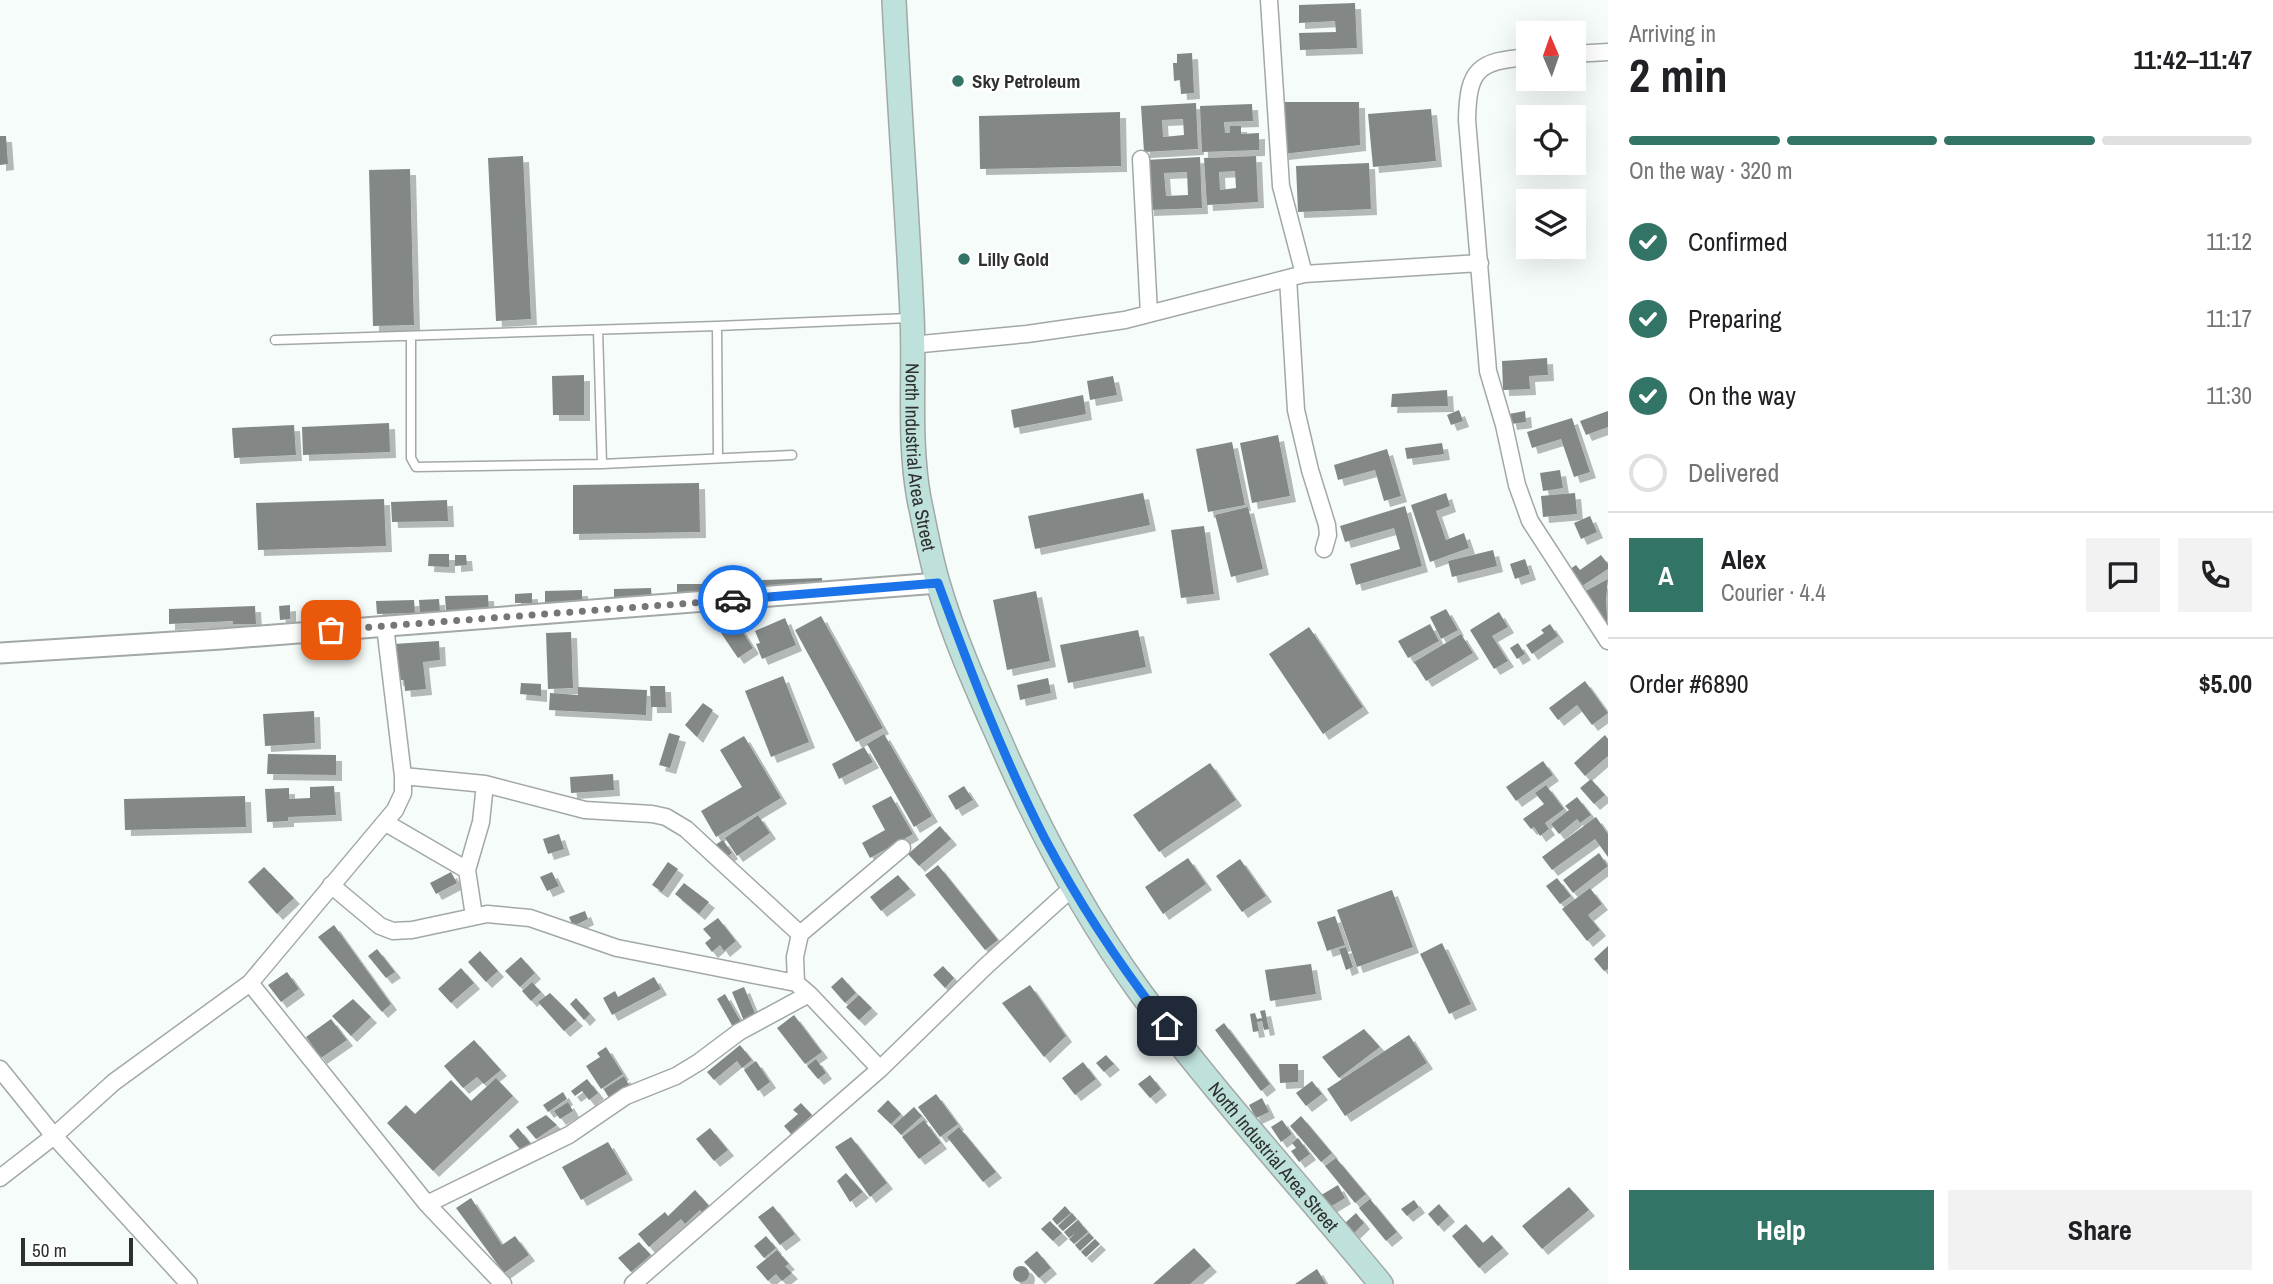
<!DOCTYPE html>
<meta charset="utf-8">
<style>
:root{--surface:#fff;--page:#f2f2f2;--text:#202124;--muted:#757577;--line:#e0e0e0;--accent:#327466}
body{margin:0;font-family:"Archivo Narrow",sans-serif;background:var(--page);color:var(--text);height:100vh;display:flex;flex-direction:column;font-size:26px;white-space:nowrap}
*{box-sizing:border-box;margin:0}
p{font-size:23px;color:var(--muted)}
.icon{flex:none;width:38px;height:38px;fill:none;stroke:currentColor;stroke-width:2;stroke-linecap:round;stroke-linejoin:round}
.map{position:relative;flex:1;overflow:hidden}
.panel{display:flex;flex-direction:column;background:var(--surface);width:665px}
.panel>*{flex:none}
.needle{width:46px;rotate:358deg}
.fabs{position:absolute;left:1516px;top:21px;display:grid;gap:14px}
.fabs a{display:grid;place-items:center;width:70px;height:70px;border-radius:0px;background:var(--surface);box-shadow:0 7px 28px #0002;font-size:35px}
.scale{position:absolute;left:21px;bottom:18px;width:112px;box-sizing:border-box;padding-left:7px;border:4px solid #2e302f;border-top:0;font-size:19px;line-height:24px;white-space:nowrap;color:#2e302f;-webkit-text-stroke:5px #fff;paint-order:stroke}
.pin{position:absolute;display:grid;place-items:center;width:60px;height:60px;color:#fff;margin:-30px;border-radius:14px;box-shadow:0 4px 10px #0006}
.courier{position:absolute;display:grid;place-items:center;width:70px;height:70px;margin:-35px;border:5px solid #1a73e8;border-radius:50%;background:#fff;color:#222;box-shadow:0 2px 9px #0007}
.headline em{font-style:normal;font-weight:700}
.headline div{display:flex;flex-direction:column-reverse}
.headline{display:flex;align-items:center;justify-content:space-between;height:119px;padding:0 21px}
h1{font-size:46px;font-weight:700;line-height:52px}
.bar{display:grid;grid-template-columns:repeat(4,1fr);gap:10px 7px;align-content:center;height:84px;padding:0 21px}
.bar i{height:9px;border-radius:5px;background:var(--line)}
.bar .selected{background:var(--accent)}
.bar p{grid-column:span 4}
.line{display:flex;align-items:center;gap:18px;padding:0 21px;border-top:2px solid var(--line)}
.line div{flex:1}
.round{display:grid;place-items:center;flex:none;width:74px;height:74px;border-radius:0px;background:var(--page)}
ol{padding:0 21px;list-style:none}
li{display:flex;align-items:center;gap:21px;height:77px}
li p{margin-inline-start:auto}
li .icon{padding:7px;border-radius:50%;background:var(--accent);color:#fff;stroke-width:4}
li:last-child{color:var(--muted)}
li i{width:38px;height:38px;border:4px solid var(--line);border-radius:50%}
.primary-button{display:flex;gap:14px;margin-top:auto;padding:14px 21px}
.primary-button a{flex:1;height:80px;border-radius:0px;background:var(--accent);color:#fff;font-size:28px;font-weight:700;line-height:80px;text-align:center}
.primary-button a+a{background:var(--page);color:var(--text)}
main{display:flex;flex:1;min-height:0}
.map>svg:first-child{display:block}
.building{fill:#838887;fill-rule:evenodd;filter:url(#shadow)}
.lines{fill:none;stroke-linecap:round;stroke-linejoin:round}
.service-casing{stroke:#a2a8a6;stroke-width:11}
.minor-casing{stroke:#a2a8a6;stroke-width:19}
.tertiary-casing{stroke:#a2a8a6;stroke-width:23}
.secondary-casing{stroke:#a2a8a6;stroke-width:26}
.service{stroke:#fff;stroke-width:8}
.minor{stroke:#fff;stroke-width:16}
.tertiary{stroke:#fff;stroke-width:19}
.secondary{stroke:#bfe1db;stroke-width:23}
.done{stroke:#747776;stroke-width:7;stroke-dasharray:0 12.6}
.route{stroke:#1a73e8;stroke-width:9}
.poi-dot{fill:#327466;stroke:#fff;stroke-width:2.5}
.labels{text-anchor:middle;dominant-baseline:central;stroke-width:5;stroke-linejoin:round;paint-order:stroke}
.poi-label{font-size:19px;font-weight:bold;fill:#2e302f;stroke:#fff;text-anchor:start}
.street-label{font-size:19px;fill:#2e302f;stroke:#fff}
</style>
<main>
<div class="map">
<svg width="1608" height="1284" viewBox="0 0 1608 1284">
<defs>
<filter id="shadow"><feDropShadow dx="6" dy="6" stdDeviation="0" flood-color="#0004"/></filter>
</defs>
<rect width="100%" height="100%" fill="#f5fcfa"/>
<path class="building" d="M1355,3L1357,48L1300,50L1299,33L1336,32L1335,21L1299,23V5Z
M1192,53L1194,93L1181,94L1180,80L1174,81L1173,63H1177V54Z
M1279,102H1359L1360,145L1283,154Z
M1196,103L1198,149L1144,152L1141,106ZM1183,119L1184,135L1163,137L1162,120Z
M1252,104L1253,121L1224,122L1225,133H1230V126H1241V134L1259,133V150L1202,152L1200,106Z
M1431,109L1436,161L1373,167L1368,114Z
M1120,112L1121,166L980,169L979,116Z
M0,136H6L8,164L0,165Z
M523,156L531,319L496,321L488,158Z
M1256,156L1258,202L1207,205L1204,158ZM1235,171L1236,188L1220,190L1219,172Z
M1200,157L1202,208L1148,210L1146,160ZM1187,172L1188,195L1166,196L1164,173Z
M1369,163L1371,209L1298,212L1296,166Z
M410,169L414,325L373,326L369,170Z
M1547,358L1548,375L1529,376L1530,389L1503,390L1502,361Z
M584,375V415H553L552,376Z
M1113,376L1117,395L1090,400L1087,381Z
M1447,390L1448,406L1391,407L1392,394Z
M1083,395L1086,414L1014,428L1011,410Z
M1459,410L1463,421L1451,425L1447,415Z
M1525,411L1526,422L1511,424L1509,414Z
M1608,411V427L1586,435L1580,421Z
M1572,418L1590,472L1574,477L1561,439L1532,448L1527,432Z
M389,423L390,452L303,455L302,427Z
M294,425L296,455L234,458L232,428Z
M1278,435L1290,496L1252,503L1240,443Z
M1232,442L1245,505L1208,512L1196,449Z
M1442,443L1444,454L1407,459L1405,448Z
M1387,449L1401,496L1384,501L1375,470L1338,480L1334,465Z
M1560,470L1563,488L1543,491L1540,473Z
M699,483L700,532L573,534V485Z
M1143,493L1150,525L1035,549L1028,516Z
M1446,493L1450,506L1436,511L1446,540L1464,533L1469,548L1430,562L1411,505Z
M1575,493L1577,514L1543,517L1541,496Z
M384,499L386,546L258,550L256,503Z
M447,500L448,521L392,522L391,502Z
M1405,506L1422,566L1356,585L1350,564L1400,549L1394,528L1345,542L1340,526Z
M1248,507L1263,569L1231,577L1215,515Z
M1590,516L1597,532L1581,539L1574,523Z
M1204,526L1214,594L1181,598L1171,530Z
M1493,550L1497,566L1452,577L1448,561Z
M429,554H449V567L428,566Z
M455,555H466L467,565L455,566Z
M1601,555L1608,564V569L1579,588L1567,571L1576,565L1580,570Z
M1525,559L1530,574L1515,579L1510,564Z
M822,578L823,591L736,594L735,581Z
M1608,579L1606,599L1608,635L1584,592Z
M677,584H731L733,596L677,599Z
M651,588L652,600L614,602V589Z
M582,590V606L545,607V591Z
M1036,591L1050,661L1007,670L993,600Z
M532,593V603H515V594Z
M488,595L489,615H466V610L446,611L445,596Z
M439,599L440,612L420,613L419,600Z
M414,600L415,613L377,614L376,601Z
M290,605V619L280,620L279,606Z
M255,606L256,624H233V621L169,624V609Z
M1446,609L1458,630L1441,639L1430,617Z
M1499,612L1508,627L1492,636L1508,661L1494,669L1470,630Z
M821,616L883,728L856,742L795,630Z
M785,618L796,645L762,659L756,644L760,643L755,631Z
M737,623L753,648L738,658L721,633Z
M1430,624L1439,641L1408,658L1398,641Z
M1550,624L1558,636L1532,654L1526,645L1544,633L1541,630Z
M1309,627L1363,707L1323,734L1269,654Z
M1138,630L1146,667L1068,683L1060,645Z
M571,632L573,688L548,689L546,633Z
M1461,634L1473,653L1426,681L1414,662Z
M439,641L440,660L423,662L426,689L405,691L404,680H397L394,644Z
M1518,643L1525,654L1517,659L1510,648Z
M783,676L809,742L771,757L745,691Z
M1048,678L1051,693L1020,700L1017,685Z
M1585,681L1608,713L1592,725L1577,705L1558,720L1549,708Z
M521,683L541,684V696L520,694Z
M650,686H665L666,707H651Z
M578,687L647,690L646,715L549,710L550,693L578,695Z
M703,703L713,710L697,737L685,725Z
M314,711L315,743L265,746L263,714Z
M669,733L680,736L670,768L659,765Z
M884,734L932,816L914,827L867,744Z
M1605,735L1608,739V756L1585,776L1574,763Z
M744,736L781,798L716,837L701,811L742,787L720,750Z
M864,747L873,762L839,779L832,764Z
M268,754L336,755V775L267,774Z
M1543,761L1553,775L1516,801L1506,787Z
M1210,763L1236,800L1159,852L1133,815Z
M613,774L614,790L571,793L570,777Z
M1591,779L1605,795L1594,804L1580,788Z
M1546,785L1564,809L1545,823L1549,829L1540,836L1534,827L1531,829L1523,819L1544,804L1535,793Z
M334,786L336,815L288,817V821L267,822L265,789L289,788V799L310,798V787Z
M964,786L973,800L956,810L948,796Z
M245,796L246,827L125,830L124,799Z
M891,796L913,834L870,858L862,843L885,830L872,806Z
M1577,797L1591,815L1580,823L1577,819L1559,834L1551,824L1569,810L1565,806Z
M758,815L770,833L737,856L725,838Z
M1596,817L1608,834V857L1595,839L1552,870L1542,857Z
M940,826L951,839L919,866L908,854Z
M559,834L564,849L548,854L543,839Z
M723,840L732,853L725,858L715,845Z
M1599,853L1608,866L1573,893L1563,880Z
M1188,858L1206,884L1163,914L1145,887Z
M1240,859L1266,896L1242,912L1216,876Z
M668,862L678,869L662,892L652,885Z
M938,865L998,940L985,950L925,875Z
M264,867L294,898L277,914L248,882Z
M451,872L457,883L436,894L430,883Z
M552,872L559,886L547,891L540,877Z
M898,875L910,889L881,911L870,897Z
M1557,878L1571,896L1560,904L1546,886Z
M684,883L709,902L699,914L675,894Z
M1590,888L1602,904L1588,915L1600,930L1587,941L1562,909Z
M1392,890L1413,947L1357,967L1337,910Z
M585,911L588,919L573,926L569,917Z
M1335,916L1345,945L1327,951L1317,922Z
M718,918L736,941L724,951L720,945L712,952L705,943L711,938L703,929Z
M334,925L391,1004L382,1012L318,937Z
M1442,943L1471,1004L1449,1014L1420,954Z
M1608,946V969L1604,971L1594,959Z
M1346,947L1353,967L1346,970L1339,949Z
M377,949L395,972L386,978L368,956Z
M480,951L498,971L486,982L468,962Z
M521,957L535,973L520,987L505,971Z
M1311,964L1316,994L1270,1001L1265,970Z
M943,966L954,978L945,988L933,975Z
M461,968L474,983L451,1003L438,989Z
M287,972L299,989L281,1002L268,985Z
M654,977L661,989L612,1015L603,998L615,991L618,997Z
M842,977L856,993L845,1003L831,987Z
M532,982L541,992L531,1001L522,991Z
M1030,985L1066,1036L1044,1057L1002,1003Z
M744,987L756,1016L744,1021L732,992Z
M550,993L577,1020L564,1031L538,1002Z
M725,994L741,1022L733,1027L717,999Z
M859,995L872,1008L859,1020L846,1007Z
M576,998L590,1014L584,1020L570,1004Z
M353,999L371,1017L351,1036L332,1016Z
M1265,1010L1269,1029L1264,1030L1262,1021L1257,1022L1259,1031L1253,1032L1250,1014L1255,1013L1257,1019L1262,1018L1260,1011Z
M794,1015L822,1052L805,1064L777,1028Z
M331,1019L347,1040L321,1058L306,1037Z
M1224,1023L1270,1084L1261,1091L1215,1030Z
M1364,1029L1380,1047L1339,1078L1322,1057Z
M1409,1035L1427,1063L1345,1116L1327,1089Z
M474,1040L501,1070L484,1084L477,1077L463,1088L444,1066Z
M740,1045L752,1060L742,1068L737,1061L714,1080L707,1072Z
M606,1047L623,1074L601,1089L586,1066L600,1057L597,1053Z
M1106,1055L1114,1064L1104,1072L1096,1063Z
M816,1059L826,1073L818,1079L807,1066Z
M756,1061L770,1082L758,1091L744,1070Z
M1083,1062L1096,1079L1075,1095L1062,1078Z
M1279,1064H1298V1082L1280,1083Z
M1150,1075L1161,1089L1150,1098L1138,1084Z
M624,1076L629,1085L609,1098L604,1089Z
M496,1078L513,1096L433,1171L387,1123L406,1105L415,1114L451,1080L471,1101Z
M587,1079L598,1093L589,1100L582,1091L575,1096L571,1091Z
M1312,1081L1322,1094L1306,1106L1296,1093Z
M563,1092L567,1099L548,1112L543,1105Z
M936,1094L958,1124L940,1137L918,1107Z
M1262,1098L1269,1112L1256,1118L1249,1105Z
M888,1100L901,1114L891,1124L877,1111Z
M568,1102L573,1111L560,1119L554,1111Z
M801,1103L812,1115L791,1134L784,1126L798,1114L793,1110Z
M914,1107L922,1116L901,1135L893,1126Z
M546,1115L557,1125L536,1139L526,1127Z
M1301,1116L1332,1153L1321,1162L1290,1126Z
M924,1120L941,1143L919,1159L902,1137Z
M1282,1120L1292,1134L1281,1142L1271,1127Z
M959,1127L996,1172L983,1182L947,1137Z
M518,1128L531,1144L522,1152L509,1136Z
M710,1128L728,1150L714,1161L696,1139Z
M851,1137L887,1183L870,1197L835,1147Z
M1298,1138L1310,1154L1299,1162L1291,1151L1296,1148L1292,1143Z
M608,1142L627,1174L581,1200L562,1167Z
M1336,1158L1366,1194L1355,1203L1325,1166Z
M846,1173L863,1192L850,1202L837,1181Z
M1338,1185L1345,1198L1325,1210L1318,1197Z
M1569,1187L1589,1210L1542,1249L1522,1226Z
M695,1190L711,1208L704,1215L700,1210L685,1224L681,1219L649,1247L638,1234L665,1212L668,1216Z
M471,1198L502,1245L515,1236L529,1255L504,1273L456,1208Z
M1370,1199L1397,1232L1386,1241L1359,1208Z
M1414,1200L1419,1207L1407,1216L1401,1209Z
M1439,1204L1449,1216L1438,1226L1428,1214Z
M773,1206L795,1234L780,1245L758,1217Z
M1065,1206L1071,1213L1057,1225L1052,1219Z
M1072,1213L1077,1219L1063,1231L1058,1226Z
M1356,1213L1364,1223L1354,1233L1345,1223Z
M1078,1220L1088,1232L1074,1244L1069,1239L1076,1233L1069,1238L1064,1232Z
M1050,1221L1062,1233L1053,1241L1041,1229Z
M1466,1224L1483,1243L1492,1235L1503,1248L1479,1268L1452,1236Z
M1089,1233L1094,1238L1080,1251L1075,1245Z
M766,1236L776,1248L764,1258L754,1246Z
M1095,1239L1100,1244L1086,1257L1081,1252Z
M639,1242L651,1255L631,1272L618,1258Z
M1194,1248L1211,1266L1190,1284H1153Z
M777,1250L789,1264L785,1266L792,1273L782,1281L776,1274L768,1281L756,1267Z
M1037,1251L1051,1268L1039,1278L1024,1262Z
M1013 1274a8 8 0 1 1 16 0a8 8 0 1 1-16 0Z
M1317,1269L1326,1284H1295Z"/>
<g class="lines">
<defs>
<path id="service" d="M717,326L718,457
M598,330L602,464
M411,336V458L416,467L602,464L792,455
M275,340L717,326L909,318"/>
<path id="minor" d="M1269,0L1281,186L1304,274
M1573,54L1608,52
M1528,57C1478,61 1468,69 1467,120L1488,371L1504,425L1517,485L1530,521L1608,641
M1141,159L1149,314
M1288,278L1296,410L1310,470L1327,525L1328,535L1324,549
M911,345L1027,334L1125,320L1304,274L1480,263
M403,776L485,784L585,810L652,814L666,817L686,829L800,934
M386,823L467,870
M331,885L380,926L393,931L412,930L487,914L530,918L617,948L796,983
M474,916L467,870L481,822L485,784
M250,983L427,1204L503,1284
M0,1069L54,1136L189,1284
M880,1069L809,994L796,983L795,957L800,934L902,848
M0,1178L54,1136L114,1082L250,983L395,810L403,793V776L385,626
M427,1204L569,1135L626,1096L676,1076L699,1062L739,1032L809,994
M633,1284L880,1069L986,966L1072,888"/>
<path id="tertiary" d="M0,653L221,639L938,583"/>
<g id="secondary">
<path id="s1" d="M894,0C899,105 907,209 912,314C915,376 908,438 919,499C925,527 930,556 938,583C953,635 976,687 998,736C1037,826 1082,912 1140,992C1215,1093 1301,1187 1381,1284"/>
</g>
</defs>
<use href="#service" class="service-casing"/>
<use href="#minor" class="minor-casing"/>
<use href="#tertiary" class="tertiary-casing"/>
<use href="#secondary" class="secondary-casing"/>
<use href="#service" class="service"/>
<use href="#minor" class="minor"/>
<use href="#tertiary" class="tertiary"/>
<use href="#secondary" class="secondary"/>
</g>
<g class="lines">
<path class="done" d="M331,630L733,600"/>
<path class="route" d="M733,600L938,583C970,670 1003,757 1045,839C1080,905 1121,967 1167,1026"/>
</g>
<g class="poi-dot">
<circle cx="958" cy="81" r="7"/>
<circle cx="964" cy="259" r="7"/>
</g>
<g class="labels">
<g class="poi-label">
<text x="972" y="81">Sky Petroleum</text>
<text x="978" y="259">Lilly Gold</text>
</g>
<g class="street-label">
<text stroke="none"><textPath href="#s1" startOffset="458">North Industrial Area Street</textPath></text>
<text stroke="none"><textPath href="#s1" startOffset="1256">North Industrial Area Street</textPath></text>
</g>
</g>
</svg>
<div class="fabs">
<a><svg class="needle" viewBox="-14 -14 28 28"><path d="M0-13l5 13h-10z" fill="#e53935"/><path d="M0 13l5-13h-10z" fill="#757577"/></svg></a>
<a><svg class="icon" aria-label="locate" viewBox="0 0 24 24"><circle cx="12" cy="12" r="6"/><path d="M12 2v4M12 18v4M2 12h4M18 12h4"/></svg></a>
<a><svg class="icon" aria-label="layers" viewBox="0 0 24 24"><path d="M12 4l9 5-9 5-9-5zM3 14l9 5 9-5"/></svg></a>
</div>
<div class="scale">50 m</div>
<div class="pin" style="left:331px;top:630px;background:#ea580c"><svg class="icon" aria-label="bag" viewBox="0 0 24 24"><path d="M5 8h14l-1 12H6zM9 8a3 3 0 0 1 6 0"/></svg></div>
<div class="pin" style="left:1167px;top:1026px;background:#1f2937"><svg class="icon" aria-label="home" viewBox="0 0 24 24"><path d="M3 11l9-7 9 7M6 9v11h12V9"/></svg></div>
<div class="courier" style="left:733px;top:600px"><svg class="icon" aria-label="car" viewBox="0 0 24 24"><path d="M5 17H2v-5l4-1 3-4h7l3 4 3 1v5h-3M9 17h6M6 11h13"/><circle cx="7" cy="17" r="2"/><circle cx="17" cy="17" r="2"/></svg></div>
</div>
<section class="panel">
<div class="headline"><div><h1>2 min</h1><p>Arriving in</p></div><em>11:42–11:47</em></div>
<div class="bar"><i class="selected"></i><i class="selected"></i><i class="selected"></i><i></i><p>On the way · 320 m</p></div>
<ol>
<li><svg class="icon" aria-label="check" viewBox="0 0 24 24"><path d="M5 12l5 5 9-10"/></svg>Confirmed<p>11:12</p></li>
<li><svg class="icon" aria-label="check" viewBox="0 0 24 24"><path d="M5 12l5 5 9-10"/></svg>Preparing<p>11:17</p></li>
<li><svg class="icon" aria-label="check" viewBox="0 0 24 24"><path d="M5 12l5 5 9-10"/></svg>On the way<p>11:30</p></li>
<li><i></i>Delivered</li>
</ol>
<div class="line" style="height:126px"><b class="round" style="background:var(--accent);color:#fff">A</b><div><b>Alex</b><p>Courier · 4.4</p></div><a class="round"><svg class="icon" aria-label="chat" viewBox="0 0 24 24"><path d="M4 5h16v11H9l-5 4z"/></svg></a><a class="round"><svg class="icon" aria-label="phone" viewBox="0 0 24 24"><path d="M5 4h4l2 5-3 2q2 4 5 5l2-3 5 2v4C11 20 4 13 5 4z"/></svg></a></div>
<div class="line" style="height:91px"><div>Order #6890</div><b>$5.00</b></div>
<div class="primary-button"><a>Help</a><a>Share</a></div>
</section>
</main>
